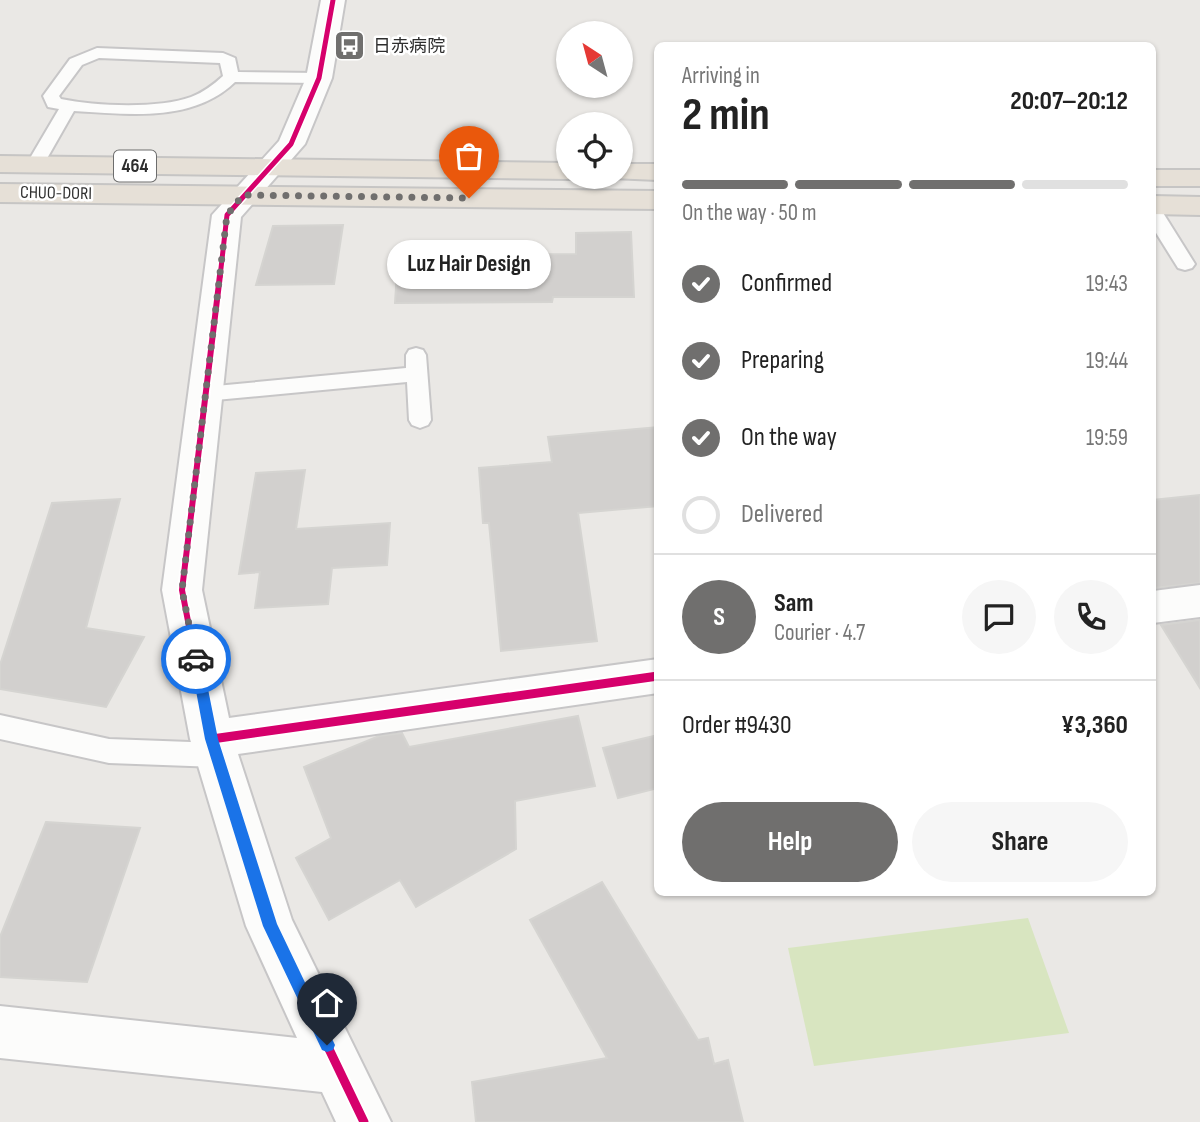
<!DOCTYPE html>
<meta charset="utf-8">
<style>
:root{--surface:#fff;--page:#f6f6f6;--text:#222;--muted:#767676;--line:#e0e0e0;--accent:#706f6e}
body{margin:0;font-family:"Sofia Sans Condensed","Noto Sans JP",sans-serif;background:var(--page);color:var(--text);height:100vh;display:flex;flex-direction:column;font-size:26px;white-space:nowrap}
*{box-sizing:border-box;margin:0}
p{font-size:23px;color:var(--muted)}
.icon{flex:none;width:38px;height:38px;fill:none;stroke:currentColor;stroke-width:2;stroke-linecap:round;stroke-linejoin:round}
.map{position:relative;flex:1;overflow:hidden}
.drawer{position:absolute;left:654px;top:42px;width:502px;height:854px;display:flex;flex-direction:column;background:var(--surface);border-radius:10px;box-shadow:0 2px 5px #0004}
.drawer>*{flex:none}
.needle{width:46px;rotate:324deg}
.tools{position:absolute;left:556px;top:21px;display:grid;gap:14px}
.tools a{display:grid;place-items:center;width:77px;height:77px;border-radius:50%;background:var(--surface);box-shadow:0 2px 5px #0004;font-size:35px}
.pin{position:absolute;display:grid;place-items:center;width:60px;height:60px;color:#fff;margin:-72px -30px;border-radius:50% 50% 50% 0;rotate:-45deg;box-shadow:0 0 7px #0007}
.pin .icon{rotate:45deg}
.courier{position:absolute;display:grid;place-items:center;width:70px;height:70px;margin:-35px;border:5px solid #1a73e8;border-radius:50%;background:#fff;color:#222;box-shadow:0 2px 9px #0007}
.bubble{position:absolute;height:49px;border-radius:24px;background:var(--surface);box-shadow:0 2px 5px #0004;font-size:23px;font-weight:700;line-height:49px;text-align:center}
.head em{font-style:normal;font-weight:700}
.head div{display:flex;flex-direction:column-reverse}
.head{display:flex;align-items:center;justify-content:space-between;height:119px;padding:0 28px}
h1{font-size:46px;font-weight:700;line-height:52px}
.bar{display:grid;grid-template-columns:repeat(4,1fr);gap:10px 7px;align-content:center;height:84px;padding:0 28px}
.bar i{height:9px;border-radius:5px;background:var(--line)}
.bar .current{background:var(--accent)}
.bar p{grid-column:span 4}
.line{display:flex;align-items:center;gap:18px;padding:0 28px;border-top:2px solid var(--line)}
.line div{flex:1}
.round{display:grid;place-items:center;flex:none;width:74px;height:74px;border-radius:37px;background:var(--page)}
ol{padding:0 28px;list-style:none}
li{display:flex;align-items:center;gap:21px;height:77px}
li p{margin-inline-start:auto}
li .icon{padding:7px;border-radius:50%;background:var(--accent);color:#fff;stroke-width:4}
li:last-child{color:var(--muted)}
li i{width:38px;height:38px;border:4px solid var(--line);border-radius:50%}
.primary-button{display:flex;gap:14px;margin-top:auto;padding:14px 28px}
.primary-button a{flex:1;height:80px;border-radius:42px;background:var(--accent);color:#fff;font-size:28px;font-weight:700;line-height:80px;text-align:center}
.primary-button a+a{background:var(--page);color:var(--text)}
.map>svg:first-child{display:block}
.pitch{fill:#d8e5c0}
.building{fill:#d2d0ce;stroke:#d5d4d1;stroke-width:2}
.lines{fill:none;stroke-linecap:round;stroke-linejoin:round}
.service-casing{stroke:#c7c6c7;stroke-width:4}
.minor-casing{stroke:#c7c6c7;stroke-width:4}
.trunk-casing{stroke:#c6c5c4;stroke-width:4}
.service{fill:#fcfcfb;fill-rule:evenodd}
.minor{fill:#fcfcfb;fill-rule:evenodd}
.trunk{fill:#e6e0d7;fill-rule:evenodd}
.cycleway-far2-casing{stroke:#fff;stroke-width:8}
.cycleway-far1-casing{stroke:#fff;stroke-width:10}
.cycleway-casing{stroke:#fff;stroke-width:13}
.cycleway-far2{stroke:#d6006c;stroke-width:5}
.cycleway-far1{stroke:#d6006c;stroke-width:6}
.cycleway{stroke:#d6006c;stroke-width:9}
.route{fill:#1a73e8}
.done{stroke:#706f6e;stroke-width:7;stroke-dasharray:0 12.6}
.labels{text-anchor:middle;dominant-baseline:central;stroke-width:5;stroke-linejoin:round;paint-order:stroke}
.far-poi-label{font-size:18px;fill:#2e2e2e;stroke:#fff;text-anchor:start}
.far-street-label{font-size:18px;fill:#2e2e2e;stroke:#fff}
.shield{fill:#fff;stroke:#6d6d6d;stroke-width:2}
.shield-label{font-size:19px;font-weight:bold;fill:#2e2e2e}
</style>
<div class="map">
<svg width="1200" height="1122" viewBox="0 0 1200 1122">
<rect width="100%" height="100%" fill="#eae8e5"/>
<path class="pitch" d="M1028,918L1069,1033L814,1066L788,948Z"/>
<path class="building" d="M343,225L334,284L256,285L273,226Z
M631,232L634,297H553L552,302L395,303L398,255L576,254V233Z
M658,427V506L578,513L597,641L501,651L489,523H483L479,468L552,462L548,437Z
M305,470L296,529L390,523L387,565L332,568L328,604L255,608L260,572L239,574L256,473Z
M1200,495V583L1153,588V500Z
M120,499L86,628L144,637L106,707L0,689V665L52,503Z
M1200,620V688L1161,625Z
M578,716L595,786L515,801L516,849L416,907L400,880L329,920L296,858L331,838L304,767L379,736L402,733L409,747Z
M658,735V788L618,798L603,748Z
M46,822L140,828L87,982L0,977V937Z
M602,882L698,1040L708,1038L714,1064L728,1060L743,1122H476L472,1082L607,1058L530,920Z"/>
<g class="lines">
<defs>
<path id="service" d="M97,48L223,53L235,58L238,72L319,73L327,78L319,83L235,82C192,123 130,114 74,111L41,169H29L26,165L59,109L48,107L43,96L70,59ZM99,58L220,63L223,76C213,85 204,92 191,97C158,109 95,106 61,99L59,96L82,65Z
M1153,207L1160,208L1195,264L1192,268L1185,270L1178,268L1153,228Z
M416,348L423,350L426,355L431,420L428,425L420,428L412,425L409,420L407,382L205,401L197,399L194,394L197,389L205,387L406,368V355L409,350Z
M0,715L109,739L217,743L227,746L231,755L227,764L217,767L109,763L0,739Z"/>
<path id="minor" d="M321,0H345L332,78L305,144L241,217L202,590L229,718L658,659V693L238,754L292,920L391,1122H336L322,1092L0,1058V1006L297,1038L246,926L190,739L162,590L212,215L279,141L306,78Z
M1200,585V617L1153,623V591Z"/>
<path id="trunk" d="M0,156L569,163V177H579L569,179L0,172Z
M621,164H658V180L611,178L621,177Z
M1153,170H1200V186H1153Z
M0,184L658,191V209L0,202Z
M1153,196L1200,197V215L1153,214Z"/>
</defs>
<use href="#service" class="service-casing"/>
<use href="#minor" class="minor-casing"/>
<use href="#trunk" class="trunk-casing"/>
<use href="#service" class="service"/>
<use href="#minor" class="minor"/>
<use href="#trunk" class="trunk"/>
<defs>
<path id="cycleway-far2" d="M220,277L227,215L291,144L319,78L333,0"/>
<path id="cycleway-far1" d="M192,642L182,590L220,275"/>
<path id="cycleway" d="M192,640L212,739L270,926L364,1122
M212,739L658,676"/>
</defs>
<use href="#cycleway-far2" class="cycleway-far2-casing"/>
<use href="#cycleway-far1" class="cycleway-far1-casing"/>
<use href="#cycleway" class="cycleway-casing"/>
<use href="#cycleway-far2" class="cycleway-far2"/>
<use href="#cycleway-far1" class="cycleway-far1"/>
<use href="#cycleway" class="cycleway"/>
</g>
<path class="route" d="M196,654L202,659L218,739L277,924L335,1045L333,1050L327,1052L322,1050L263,926L205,739L190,659Z"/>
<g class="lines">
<path class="done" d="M196,659L182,590L227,215L243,195L469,198"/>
</g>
<defs>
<symbol id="bus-square" viewBox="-11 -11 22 22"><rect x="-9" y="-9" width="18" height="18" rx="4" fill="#706f6e" stroke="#fff"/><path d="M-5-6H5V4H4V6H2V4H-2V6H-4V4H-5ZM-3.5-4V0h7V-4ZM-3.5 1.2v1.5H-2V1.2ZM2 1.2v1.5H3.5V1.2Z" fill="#fff"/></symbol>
</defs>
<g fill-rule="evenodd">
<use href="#bus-square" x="332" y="28" width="35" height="35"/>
</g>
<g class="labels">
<g class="far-poi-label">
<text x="373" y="46">日赤病院</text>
</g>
<g class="far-street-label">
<text transform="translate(56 193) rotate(1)">CHUO-DORI</text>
</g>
<rect class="shield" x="114" y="150.5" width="42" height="31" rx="5"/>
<g class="shield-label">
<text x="135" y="166">464</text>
</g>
</g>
</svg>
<div class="tools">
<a><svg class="needle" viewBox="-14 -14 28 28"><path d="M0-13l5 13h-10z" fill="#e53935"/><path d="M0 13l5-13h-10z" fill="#767676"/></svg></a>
<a><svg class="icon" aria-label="locate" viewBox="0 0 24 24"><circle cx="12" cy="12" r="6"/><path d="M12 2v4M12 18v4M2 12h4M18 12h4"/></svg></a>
</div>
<div class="pin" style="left:469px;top:198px;background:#ea580c"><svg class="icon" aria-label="bag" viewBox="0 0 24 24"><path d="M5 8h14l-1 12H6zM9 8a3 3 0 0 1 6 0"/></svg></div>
<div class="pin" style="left:327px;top:1045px;background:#1f2937"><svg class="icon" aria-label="home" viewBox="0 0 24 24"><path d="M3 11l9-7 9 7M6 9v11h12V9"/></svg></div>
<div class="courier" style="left:196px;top:659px"><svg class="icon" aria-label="car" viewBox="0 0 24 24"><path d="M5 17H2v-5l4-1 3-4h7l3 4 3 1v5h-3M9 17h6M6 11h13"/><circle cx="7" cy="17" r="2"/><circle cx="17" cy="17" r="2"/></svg></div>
<div class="bubble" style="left:387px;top:240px;width:164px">Luz Hair Design</div>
<section class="drawer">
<div class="head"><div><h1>2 min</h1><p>Arriving in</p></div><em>20:07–20:12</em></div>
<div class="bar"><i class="current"></i><i class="current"></i><i class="current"></i><i></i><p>On the way · 50 m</p></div>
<ol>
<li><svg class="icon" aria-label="check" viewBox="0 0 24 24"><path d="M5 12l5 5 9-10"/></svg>Confirmed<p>19:43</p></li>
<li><svg class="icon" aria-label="check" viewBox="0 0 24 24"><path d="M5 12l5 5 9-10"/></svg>Preparing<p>19:44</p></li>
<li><svg class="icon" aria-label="check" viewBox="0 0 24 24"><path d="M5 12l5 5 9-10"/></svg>On the way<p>19:59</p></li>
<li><i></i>Delivered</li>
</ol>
<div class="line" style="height:126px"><b class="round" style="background:var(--accent);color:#fff">S</b><div><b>Sam</b><p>Courier · 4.7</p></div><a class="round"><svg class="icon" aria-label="chat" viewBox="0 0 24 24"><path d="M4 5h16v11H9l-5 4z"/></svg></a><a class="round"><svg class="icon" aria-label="phone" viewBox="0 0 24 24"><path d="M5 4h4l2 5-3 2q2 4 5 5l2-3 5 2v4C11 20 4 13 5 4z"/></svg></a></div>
<div class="line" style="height:91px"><div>Order #9430</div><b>¥3,360</b></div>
<div class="primary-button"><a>Help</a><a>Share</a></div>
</section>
</div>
